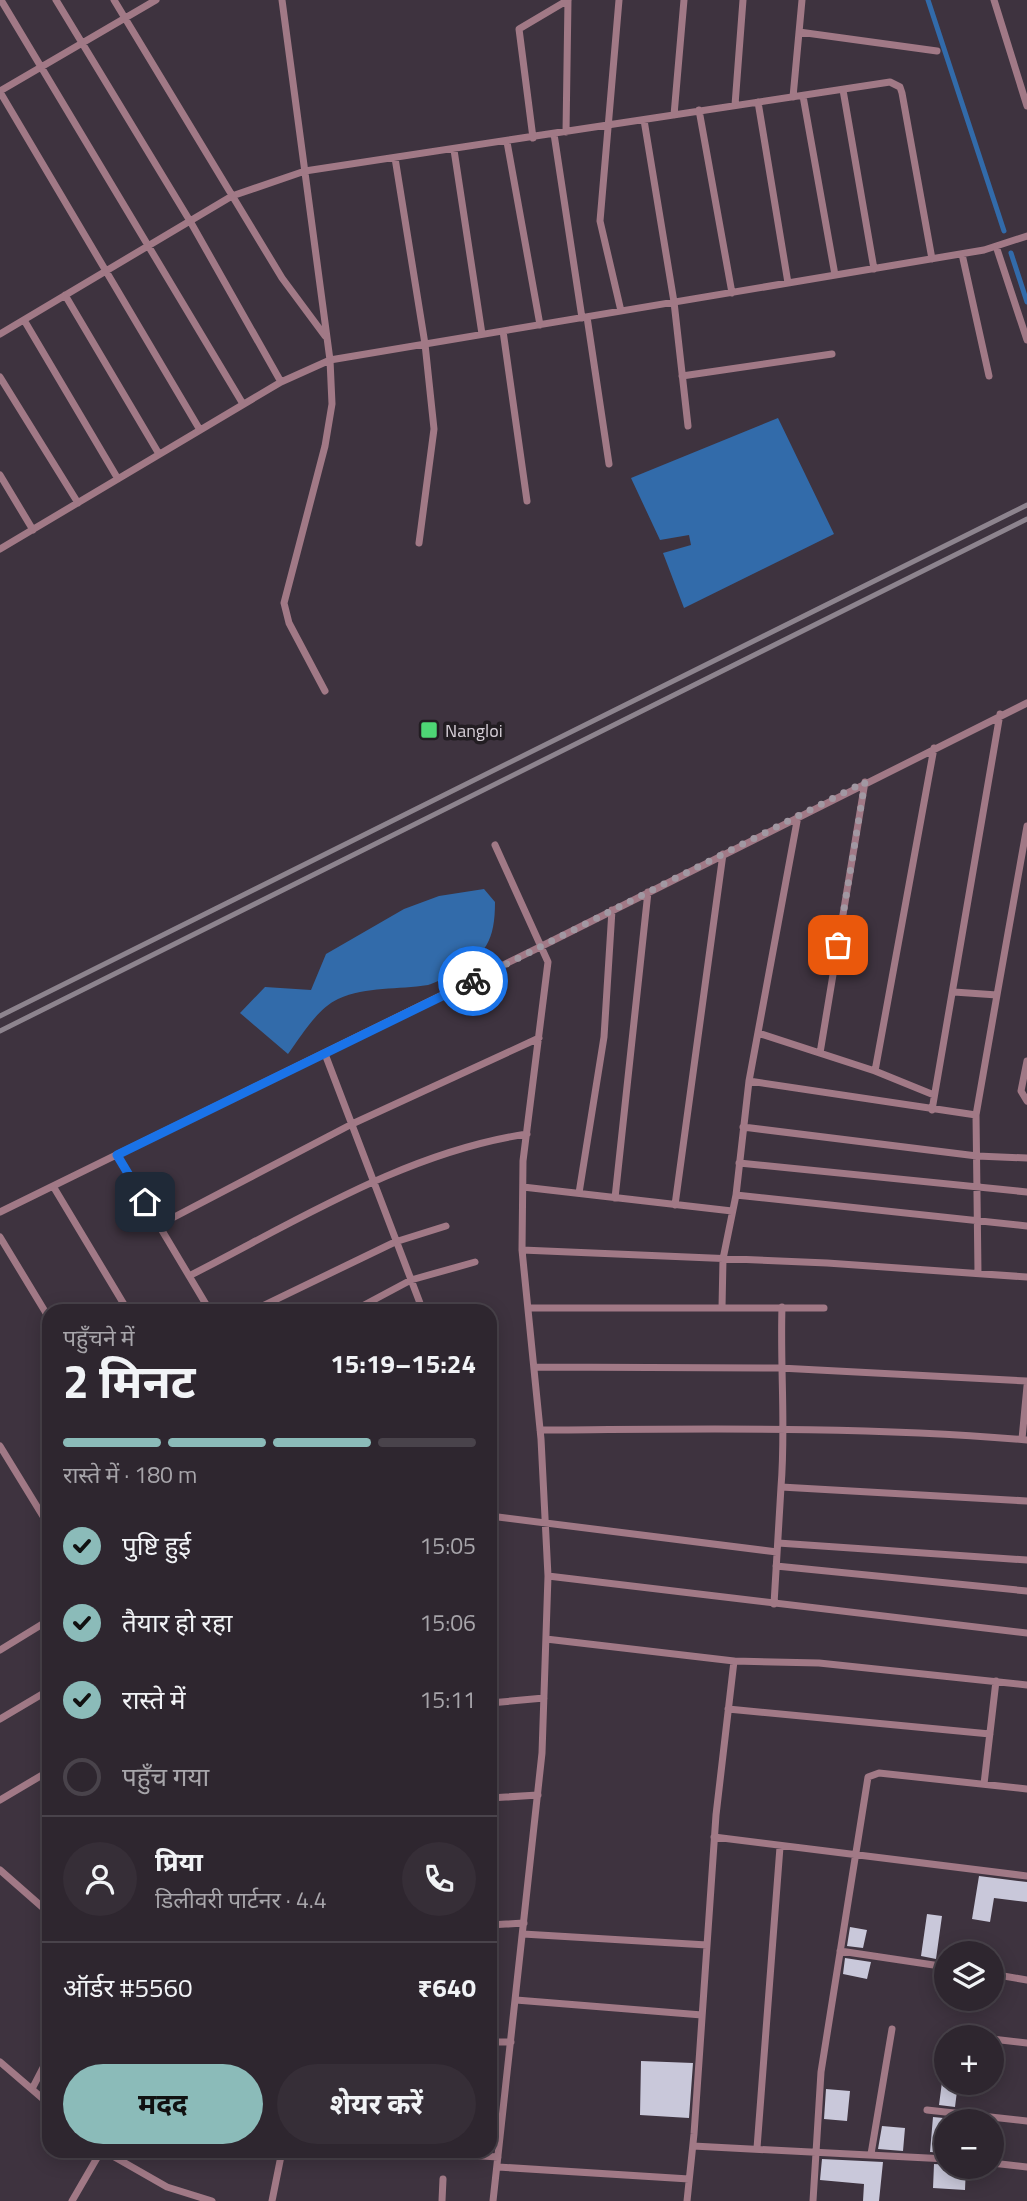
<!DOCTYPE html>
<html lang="hi">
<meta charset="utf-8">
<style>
:root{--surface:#2e262f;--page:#362e37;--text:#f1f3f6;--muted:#a7a5aa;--line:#49434b;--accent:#8bbbb9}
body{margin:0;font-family:"Titillium Web","Noto Sans Devanagari",sans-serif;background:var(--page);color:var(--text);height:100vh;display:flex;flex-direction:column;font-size:26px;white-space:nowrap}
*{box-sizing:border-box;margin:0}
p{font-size:23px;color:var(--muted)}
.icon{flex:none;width:38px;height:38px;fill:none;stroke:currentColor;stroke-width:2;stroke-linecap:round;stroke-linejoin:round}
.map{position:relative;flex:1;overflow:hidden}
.drawer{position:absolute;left:42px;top:1304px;width:455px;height:854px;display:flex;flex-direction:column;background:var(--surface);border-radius:21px;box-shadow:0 4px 18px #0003,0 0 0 2px var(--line)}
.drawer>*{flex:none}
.buttons{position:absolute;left:934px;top:1941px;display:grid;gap:14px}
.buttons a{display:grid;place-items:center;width:70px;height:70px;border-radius:50%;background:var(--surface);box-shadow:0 4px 18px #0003,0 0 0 2px var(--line);font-size:35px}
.pin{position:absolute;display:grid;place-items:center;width:60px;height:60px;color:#fff;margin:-30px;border-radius:14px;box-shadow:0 4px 10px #0006}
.courier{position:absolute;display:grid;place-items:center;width:70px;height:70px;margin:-35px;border:5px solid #1a73e8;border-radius:50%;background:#fff;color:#222;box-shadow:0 2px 9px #0007}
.overview em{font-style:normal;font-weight:700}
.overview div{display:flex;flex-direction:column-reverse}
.overview{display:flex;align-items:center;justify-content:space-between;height:119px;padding:0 21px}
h1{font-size:46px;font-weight:700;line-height:52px}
.bar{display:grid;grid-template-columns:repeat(4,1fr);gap:10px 7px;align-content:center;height:84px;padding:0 21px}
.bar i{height:9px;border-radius:5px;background:var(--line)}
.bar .selected{background:var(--accent)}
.bar p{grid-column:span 4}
.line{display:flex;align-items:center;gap:18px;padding:0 21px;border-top:2px solid var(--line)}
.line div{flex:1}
.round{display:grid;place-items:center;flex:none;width:74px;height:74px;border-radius:37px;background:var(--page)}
ol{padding:0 21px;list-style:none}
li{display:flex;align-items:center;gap:21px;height:77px}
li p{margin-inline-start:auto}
li .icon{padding:7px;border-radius:50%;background:var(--accent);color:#111;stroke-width:4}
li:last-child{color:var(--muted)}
li i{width:38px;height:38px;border:4px solid var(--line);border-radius:50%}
.primary-button{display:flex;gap:14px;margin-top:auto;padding:14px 21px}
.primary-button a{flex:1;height:80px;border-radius:42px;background:var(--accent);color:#111;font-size:28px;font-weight:700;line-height:80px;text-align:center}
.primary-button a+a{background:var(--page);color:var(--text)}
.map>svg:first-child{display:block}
.water{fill:#326baa}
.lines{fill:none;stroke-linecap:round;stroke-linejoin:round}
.stream{stroke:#326baa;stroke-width:5}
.building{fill:#c9c8da}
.minor{stroke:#a17986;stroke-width:7}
.rail{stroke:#8d848e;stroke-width:5}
.done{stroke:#a198a2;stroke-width:7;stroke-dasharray:0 12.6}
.route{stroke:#1a73e8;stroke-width:9}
.poi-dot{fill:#4ed675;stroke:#221d22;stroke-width:2.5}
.labels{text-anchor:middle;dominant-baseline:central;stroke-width:7;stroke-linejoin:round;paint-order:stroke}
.poi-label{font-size:18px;fill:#d6cfd7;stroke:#221d22;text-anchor:start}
</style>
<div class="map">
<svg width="1027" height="2201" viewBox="0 0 1027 2201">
<rect width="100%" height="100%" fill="#3e333f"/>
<path class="water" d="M778,418L834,534L684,608L663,553L691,545L689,535L660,540L631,478Z
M484,889L495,902C495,940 486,956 452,974C444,977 436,983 428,985C398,990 367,986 338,999C317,1009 302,1035 288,1054L240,1013L265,987L311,990L326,954L404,909L439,896Z"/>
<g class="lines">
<path class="stream" d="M928,0L1004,231
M1011,253L1027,302"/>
</g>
<path class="building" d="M979,1876L1027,1882V1902L994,1898L990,1922L972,1919Z
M927,1914L942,1916L936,1959L921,1956Z
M850,1927L867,1930L863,1948L847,1946Z
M845,1958L871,1962L867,1979L843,1974Z
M641,2061L693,2063L689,2118L640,2115Z
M942,2082L958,2083L955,2107L939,2105Z
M826,2089L850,2091L847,2121L824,2119Z
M933,2117L954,2119L947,2121V2153L930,2152Z
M882,2126L905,2128L903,2151L878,2149Z
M822,2159L883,2162L879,2201H863L864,2184L820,2180Z
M934,2164L966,2166L965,2190L933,2188Z"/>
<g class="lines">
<path class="minor" d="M1,0L243,404
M56,0L190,221L281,382
M114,0L282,278L325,336
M282,0L330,360L332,404L325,446L284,603L289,623L325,691
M619,0L600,221L621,311
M994,0L1027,106
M799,32L937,51
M843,90L874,269
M0,91L156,0
M0,92L200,430
M803,96L835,275
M793,97L802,0
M758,102L788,283
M735,105L743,0
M699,110L732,293
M674,115L684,0
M644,120L674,302L688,426
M566,132L568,0
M554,134L582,318
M533,138L519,29L568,0
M507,142L540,325
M454,150L482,334
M395,158L425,344L434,429L419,543
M996,246L1027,340
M962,254L989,376
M65,295L159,454
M587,317L609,464
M24,320L118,479
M503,331L527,501
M0,334L232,196L305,171L890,82L900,87L902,93L932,259
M682,376L832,354
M0,377L78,503
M0,475L33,530
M0,549L281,382L330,360L984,250L1027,236
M954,992L997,995L976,1115
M997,995L1027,826
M758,1033L875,1071L934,1095
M820,1053L865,782
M325,1054L423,1311
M1027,1061L1021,1091L1027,1101
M875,1071L934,748
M749,1081L976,1115L978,1273
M932,1110L1000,714
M743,1127L977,1156L1027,1158
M117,1155L210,1311
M739,1163L1027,1192
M53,1186L128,1311
M523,1187L732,1211
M579,1193L604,1037L612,910
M736,1195L1027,1226
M615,1198L648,892
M675,1205L723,854
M0,1212L540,947L1027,703
M159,1225L352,1124L539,1038
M0,1237L49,1318
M522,1250L827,1263L1027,1277
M189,1276C297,1221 406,1152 527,1134
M782,1307C780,1368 786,1427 781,1487L1027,1501
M528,1308H824
M722,1308L723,1259L736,1195L749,1081L798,816
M252,1311L395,1242L446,1226
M353,1311L411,1280L475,1262
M534,1367L780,1368L1027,1381
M540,1430C703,1429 865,1426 1027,1440
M1022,1439L1027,1386
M0,1446L49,1526
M490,1516L777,1552
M778,1543L1027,1560
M776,1566L1027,1591
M548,1576L1027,1633
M774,1604L781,1487
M490,1620H492
M546,1639L734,1661L819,1663L1027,1685
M0,1650L49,1620
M490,1703L544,1698
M728,1709L990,1734
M0,1719L49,1690
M42,1775L49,1787
M984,1784L996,1681
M490,1798L538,1795
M0,1800L49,1771
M714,1837L1027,1876
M0,1870L49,1913
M490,1925L524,1923
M523,1934L707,1945
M840,1951L947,1967
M992,1974L1027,1980
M516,2000L702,2015
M958,2035L976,2037
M992,2039L1027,2043
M490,2042H511
M0,2062L49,2104
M32,2089L49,2056
M927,2110L1027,2121
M693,2146L947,2159
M757,2148L780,1847
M104,2151L167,2187L212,2201
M403,2151L498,2157
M871,2154L892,2029
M992,2163L1027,2167
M498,2167L689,2179
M72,2201L101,2151
M272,2201L282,2151
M442,2201L443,2179
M493,2201L542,1753L548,1576L541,1439L522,1250L523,1161L548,962L495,845
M687,2201L694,2134L716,1815L734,1661
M813,2201L821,2072L868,1777L879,1773L1027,1789"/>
<path class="rail" d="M0,1016L1027,505
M0,1031L1027,519"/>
</g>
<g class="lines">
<path class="done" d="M473,981L865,782L838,945"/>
<path class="route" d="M145,1202L117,1155L473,981"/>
</g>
<rect class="poi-dot" x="420" y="721" width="18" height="18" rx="3.5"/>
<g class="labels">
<g class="poi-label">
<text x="445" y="730">Nangloi</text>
</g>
</g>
</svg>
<div class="buttons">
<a><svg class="icon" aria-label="layers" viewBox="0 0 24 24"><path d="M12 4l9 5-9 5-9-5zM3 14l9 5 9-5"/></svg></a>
<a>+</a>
<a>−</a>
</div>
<div class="pin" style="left:838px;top:945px;background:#ea580c"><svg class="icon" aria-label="bag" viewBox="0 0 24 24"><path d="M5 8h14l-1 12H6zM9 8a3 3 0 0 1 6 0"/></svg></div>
<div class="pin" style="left:145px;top:1202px;background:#1f2937"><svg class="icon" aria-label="home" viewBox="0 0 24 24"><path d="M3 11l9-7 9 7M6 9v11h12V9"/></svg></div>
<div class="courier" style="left:473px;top:981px"><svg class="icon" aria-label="bike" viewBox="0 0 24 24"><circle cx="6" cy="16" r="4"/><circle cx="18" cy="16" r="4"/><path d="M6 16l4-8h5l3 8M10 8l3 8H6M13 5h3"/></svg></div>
<section class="drawer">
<div class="overview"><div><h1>2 मिनट</h1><p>पहुँचने में</p></div><em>15:19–15:24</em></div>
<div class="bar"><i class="selected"></i><i class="selected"></i><i class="selected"></i><i></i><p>रास्ते में · 180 m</p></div>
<ol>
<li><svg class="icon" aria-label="check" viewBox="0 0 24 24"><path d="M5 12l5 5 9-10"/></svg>पुष्टि हुई<p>15:05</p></li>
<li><svg class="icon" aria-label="check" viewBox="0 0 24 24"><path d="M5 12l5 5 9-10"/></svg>तैयार हो रहा<p>15:06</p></li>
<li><svg class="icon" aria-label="check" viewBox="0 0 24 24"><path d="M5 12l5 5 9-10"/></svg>रास्ते में<p>15:11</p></li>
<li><i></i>पहुँच गया</li>
</ol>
<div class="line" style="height:126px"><a class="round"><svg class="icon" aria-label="person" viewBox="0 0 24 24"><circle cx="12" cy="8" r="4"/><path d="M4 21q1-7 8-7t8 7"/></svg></a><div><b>प्रिया</b><p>डिलीवरी पार्टनर · 4.4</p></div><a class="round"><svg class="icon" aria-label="phone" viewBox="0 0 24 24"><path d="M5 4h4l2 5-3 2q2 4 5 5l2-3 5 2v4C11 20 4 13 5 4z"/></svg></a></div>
<div class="line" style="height:91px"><div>ऑर्डर #5560</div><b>₹640</b></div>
<div class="primary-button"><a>मदद</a><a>शेयर करें</a></div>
</section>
</div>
